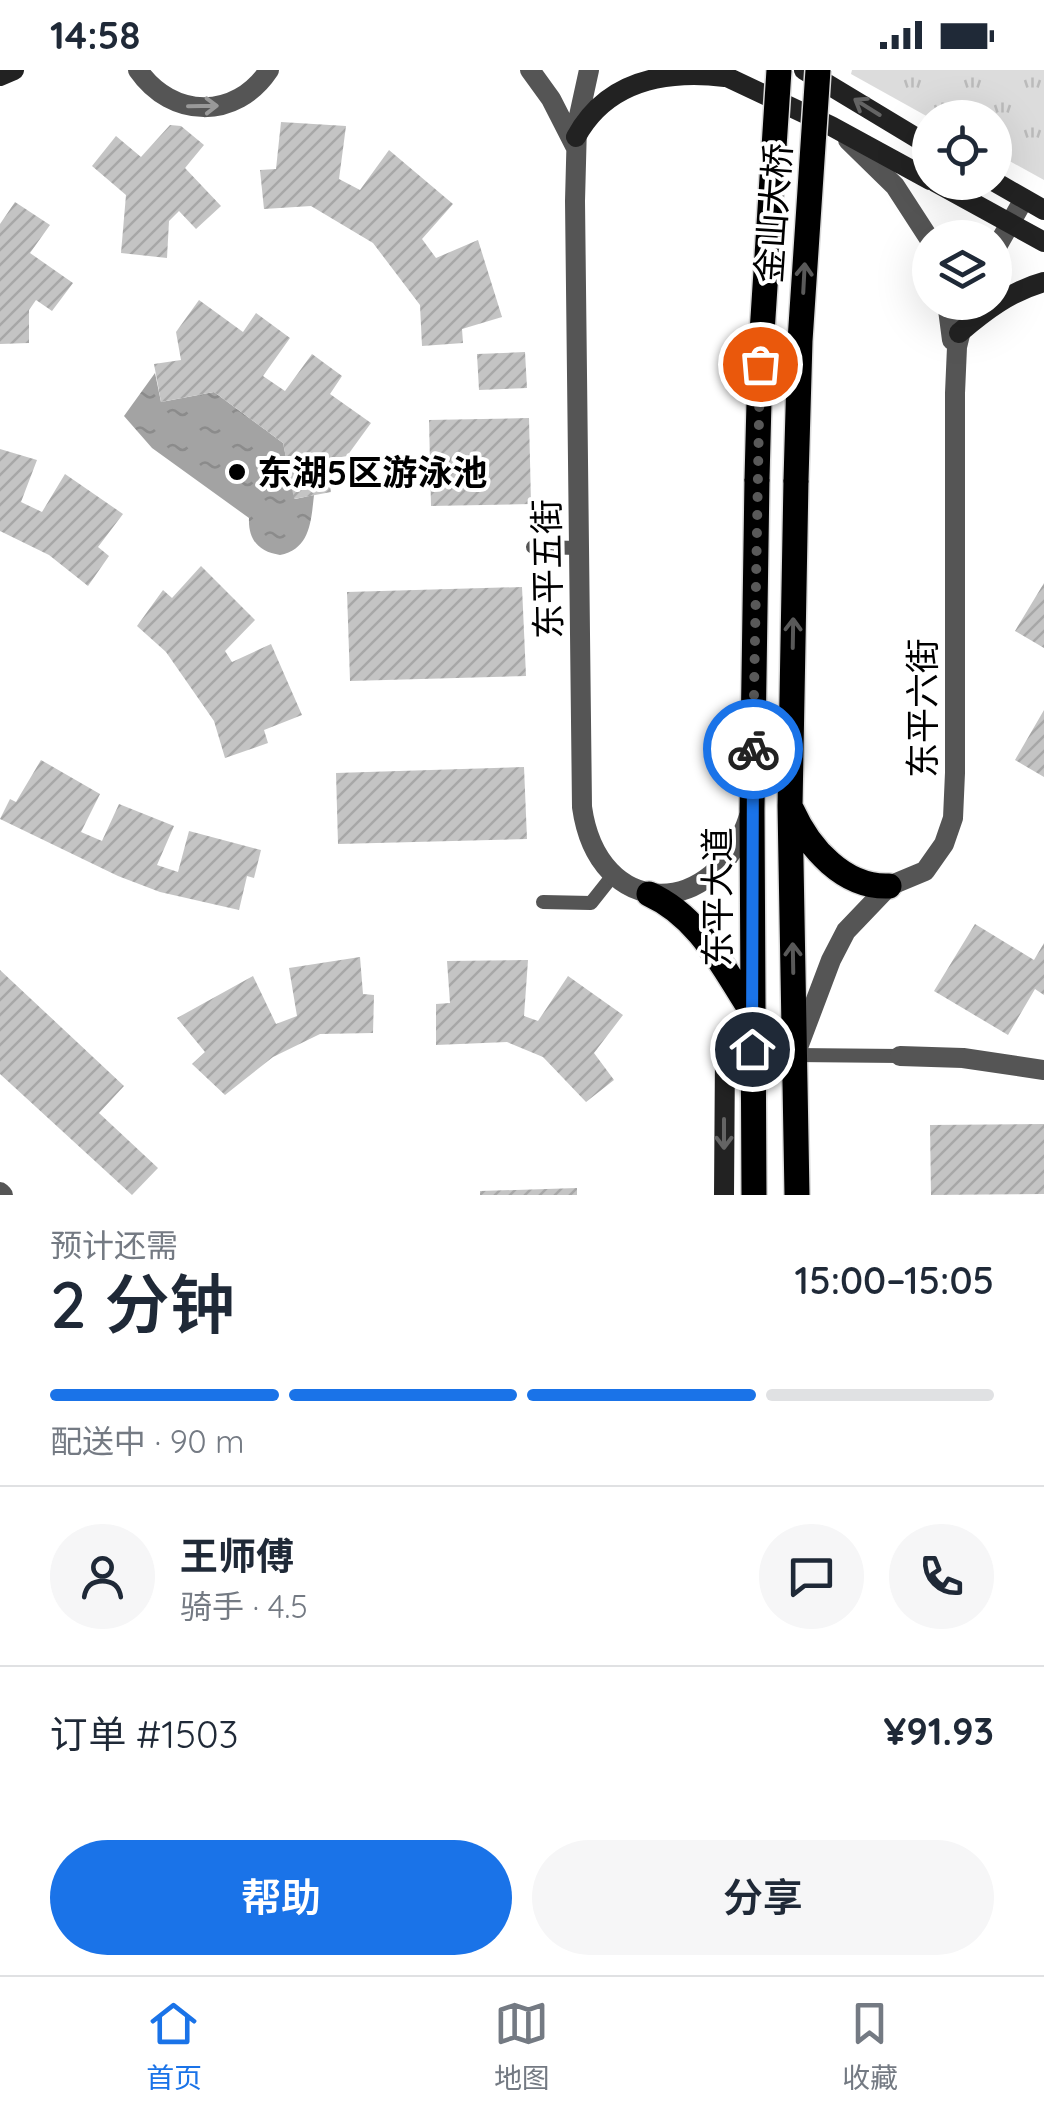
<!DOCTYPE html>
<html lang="zh">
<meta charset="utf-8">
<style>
:root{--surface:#fff;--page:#f6f6f7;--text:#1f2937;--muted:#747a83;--line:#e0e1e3;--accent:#1a73e8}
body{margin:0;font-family:Quicksand,"Noto Sans SC",sans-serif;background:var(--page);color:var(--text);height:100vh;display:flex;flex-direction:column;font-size:38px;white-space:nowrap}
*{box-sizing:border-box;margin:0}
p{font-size:32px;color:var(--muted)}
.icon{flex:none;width:55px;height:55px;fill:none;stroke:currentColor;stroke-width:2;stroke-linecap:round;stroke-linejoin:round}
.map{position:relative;height:1125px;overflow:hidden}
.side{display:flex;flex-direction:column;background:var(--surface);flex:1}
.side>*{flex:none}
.fabs{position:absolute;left:912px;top:30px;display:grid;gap:20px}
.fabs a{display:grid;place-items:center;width:100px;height:100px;border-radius:50%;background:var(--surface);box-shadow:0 10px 40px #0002;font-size:50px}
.pin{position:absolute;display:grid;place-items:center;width:85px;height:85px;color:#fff;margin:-42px;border:5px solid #fff;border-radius:50%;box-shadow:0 2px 10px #0007}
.courier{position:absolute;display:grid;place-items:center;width:100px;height:100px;margin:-50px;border:8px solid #1a73e8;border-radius:50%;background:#fff;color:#222;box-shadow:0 2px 12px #0007}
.overview em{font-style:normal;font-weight:600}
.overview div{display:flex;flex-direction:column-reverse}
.overview{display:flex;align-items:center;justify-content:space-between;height:170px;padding:0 50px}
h1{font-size:65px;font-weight:600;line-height:75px}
.bar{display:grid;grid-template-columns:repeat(4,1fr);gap:15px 10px;align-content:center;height:120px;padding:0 50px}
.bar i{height:12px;border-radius:8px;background:var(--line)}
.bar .selected{background:var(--accent)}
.bar p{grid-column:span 4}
.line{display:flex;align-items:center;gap:25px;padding:0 50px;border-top:2px solid var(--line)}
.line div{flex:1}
.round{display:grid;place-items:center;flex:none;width:105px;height:105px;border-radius:52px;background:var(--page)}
.action{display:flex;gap:20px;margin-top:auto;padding:20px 50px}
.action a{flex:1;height:115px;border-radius:60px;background:var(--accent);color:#fff;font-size:40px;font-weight:600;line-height:115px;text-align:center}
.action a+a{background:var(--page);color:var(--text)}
.status{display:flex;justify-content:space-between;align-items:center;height:70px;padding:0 50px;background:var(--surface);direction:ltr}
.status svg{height:28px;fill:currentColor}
.tab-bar{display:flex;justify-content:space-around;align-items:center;height:140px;border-top:2px solid var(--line);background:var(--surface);font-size:28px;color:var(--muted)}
.tab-bar a{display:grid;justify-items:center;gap:5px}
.tab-bar .selected{color:var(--accent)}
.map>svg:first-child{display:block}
.park{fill:url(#park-tufts)}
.water{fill:url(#water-ripples)}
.building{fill:url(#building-hatch)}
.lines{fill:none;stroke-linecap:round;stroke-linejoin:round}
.primary-casing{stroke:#dbdbdb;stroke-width:28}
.service{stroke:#555;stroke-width:14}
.minor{stroke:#555;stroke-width:20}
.secondary{stroke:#222;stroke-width:20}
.primary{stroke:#000;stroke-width:25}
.primary-bridge-casing{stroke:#dbdbdb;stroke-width:28;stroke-linecap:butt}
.primary-bridge{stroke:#000;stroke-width:25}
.oneway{stroke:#999}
.oneway2{stroke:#646464}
.oneway3{stroke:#595959}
.done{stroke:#595959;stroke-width:10;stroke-dasharray:0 18}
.route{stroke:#1a73e8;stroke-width:12}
.poi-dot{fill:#000;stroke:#fff;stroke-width:4}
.labels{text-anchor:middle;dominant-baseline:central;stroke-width:8;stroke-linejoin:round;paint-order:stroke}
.street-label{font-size:35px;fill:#000;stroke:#fff}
.poi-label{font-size:35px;font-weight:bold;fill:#000;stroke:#fff;text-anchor:start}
</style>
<div class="status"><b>14:58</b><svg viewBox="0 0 49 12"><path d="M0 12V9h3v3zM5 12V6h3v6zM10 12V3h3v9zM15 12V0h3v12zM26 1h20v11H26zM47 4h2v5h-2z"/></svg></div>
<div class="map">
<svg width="1044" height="1125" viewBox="0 0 1044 1125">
<defs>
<pattern id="park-tufts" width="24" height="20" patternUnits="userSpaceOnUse" patternTransform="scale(2.5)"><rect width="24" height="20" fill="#dcdcdc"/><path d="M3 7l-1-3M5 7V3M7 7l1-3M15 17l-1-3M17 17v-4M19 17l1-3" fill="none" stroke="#bbb"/></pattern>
<pattern id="water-ripples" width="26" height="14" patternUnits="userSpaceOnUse" patternTransform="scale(2.5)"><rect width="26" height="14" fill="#a3a3a3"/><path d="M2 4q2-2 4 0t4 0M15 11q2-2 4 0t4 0" fill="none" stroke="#8b8b8b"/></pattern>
<pattern id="building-hatch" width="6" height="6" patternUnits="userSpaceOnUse" patternTransform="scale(2.5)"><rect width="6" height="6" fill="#c4c4c4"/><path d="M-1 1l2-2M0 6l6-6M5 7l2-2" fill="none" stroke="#a7a7a7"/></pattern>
</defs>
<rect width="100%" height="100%" fill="#fff"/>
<path class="park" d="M852,0H1044V110L995,83V48H930L851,4Z"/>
<path class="water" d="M155,303L161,332L214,322L283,373L295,429L314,425C311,452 310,479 280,485C259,482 248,470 249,448L152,378L124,346Z"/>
<path class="building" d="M281,52L346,56L339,109L360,120L389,80L453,134L422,169L436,188L478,170L502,247L462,259L463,273L422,276L420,235L373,173L311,136L264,139L260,100L276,99Z
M170,55L181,56L204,75L185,98L221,136L196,159L179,141L169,151L167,188L121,183L126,125L92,96L116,66L141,87Z
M15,132L50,155L30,183L73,213L52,241L36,230L29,240V273L0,274V154Z
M199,230L243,262L256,243L290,268L263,306L285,321L312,284L342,306L330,324L371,353L347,386L325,390L331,422L294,429L283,373L214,322L161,332L154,294L181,290L176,262Z
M525,282L527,318L479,320L477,284Z
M529,348L531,434L431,436L429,350Z
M0,379L37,390L21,432L42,442L65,404L123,444L98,477L109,486L88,516L49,485L0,461Z
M201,496L255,550L225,581L232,592L271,574L302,645L264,660L268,673L225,688L214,651L166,582L137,556L163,520L172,528Z
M1044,513V578L1015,561Z
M522,517L526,606L350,611L347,522Z
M1044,640V707L1015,690Z
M41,690L100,724L81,762L102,771L119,734L174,756L157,795L178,802L189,761L261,780L254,808L247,806L239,840L160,822L118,806L0,749L10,729L16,732Z
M524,697L527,769L338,774L336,703Z
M975,854L1034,890L1044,873V925L1035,919L1008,965L934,921Z
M360,887L363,924L374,925L373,963L320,964L273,987L225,1025L192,994L205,982L177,948L253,906L276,954L297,946L289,898Z
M528,890L524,946L538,951L568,906L623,945L594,983L614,1010L586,1032L543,987L507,972L436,975V934L450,933L447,891Z
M0,900L124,1016L99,1043L158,1098L132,1125L0,1004Z
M1044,1054V1124L931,1125L930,1055Z
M577,1118V1125H480V1121Z"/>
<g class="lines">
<defs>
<path id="primary" d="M796,410L790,736L797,1125
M792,740C809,778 844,818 889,816
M649,824C700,847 723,898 752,942
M754,1125L752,739L757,409"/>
</defs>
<use href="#primary" class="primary-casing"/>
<path class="service" d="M533,477L579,478
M543,832L591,833L614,804
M795,985L900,986"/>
<path class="minor" d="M138,0C172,49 236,50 269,0
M530,0L551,29L575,76
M589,0L577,55L575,131L582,737C598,851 715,851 749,746
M848,70L895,116L930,170
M995,180L1024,129
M947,232L952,270
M797,980L831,890L846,861L889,816L925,801L944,774L953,748L955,703V323L957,277L968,232
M900,986L963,988L1044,1000
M0,1122L3,1125"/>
<path class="secondary" d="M712,0L831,56L930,110
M804,0L930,76
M0,6L14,0
M576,67C607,10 666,0 725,7
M935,112L1044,172
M995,112L1044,140
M959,263C985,241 1011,221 1044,212
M724,1125L725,982L752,942"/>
<use href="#primary" class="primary"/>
<defs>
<path id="primary-bridge" d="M757,409L760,294L779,0
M796,410L800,271L818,0"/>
</defs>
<use href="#primary-bridge" class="primary-bridge-casing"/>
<use href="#primary-bridge" class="primary-bridge"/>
</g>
<defs><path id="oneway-shaft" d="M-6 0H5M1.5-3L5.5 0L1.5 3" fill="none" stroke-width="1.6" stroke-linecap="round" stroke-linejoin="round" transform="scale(2.5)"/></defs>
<use class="oneway" href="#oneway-shaft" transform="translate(203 36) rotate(-1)"/>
<g class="oneway2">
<use href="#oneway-shaft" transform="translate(867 37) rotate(-148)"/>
<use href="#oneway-shaft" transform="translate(724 1064) rotate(90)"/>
</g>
<g class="oneway3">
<use href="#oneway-shaft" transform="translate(804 208) rotate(-87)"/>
<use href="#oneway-shaft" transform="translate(793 563) rotate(-89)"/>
<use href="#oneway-shaft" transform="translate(793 888) rotate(-91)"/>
</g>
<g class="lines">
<path class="done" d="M753,679L760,294"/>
<path class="route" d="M752,979L753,679"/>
</g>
<circle class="poi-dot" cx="237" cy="402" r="10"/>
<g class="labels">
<g class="street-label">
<text transform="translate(773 143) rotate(-86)">金山大桥</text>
<text transform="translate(547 499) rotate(-91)">东平五街</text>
<text transform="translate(922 638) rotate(-90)">东平六街</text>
<text transform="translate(717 827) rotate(-90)">东平大道</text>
</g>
<g class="poi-label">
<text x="257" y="402">东湖5区游泳池</text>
</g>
</g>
</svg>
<div class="fabs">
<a><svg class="icon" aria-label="locate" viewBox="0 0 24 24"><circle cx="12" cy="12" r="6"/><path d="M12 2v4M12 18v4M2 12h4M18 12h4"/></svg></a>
<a><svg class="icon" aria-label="layers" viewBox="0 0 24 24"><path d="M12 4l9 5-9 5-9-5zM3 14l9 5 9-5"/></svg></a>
</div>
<div class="pin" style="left:760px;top:294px;background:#ea580c"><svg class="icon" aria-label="bag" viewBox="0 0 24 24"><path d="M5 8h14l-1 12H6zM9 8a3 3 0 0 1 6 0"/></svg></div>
<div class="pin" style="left:752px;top:979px;background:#1f2937"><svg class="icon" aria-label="home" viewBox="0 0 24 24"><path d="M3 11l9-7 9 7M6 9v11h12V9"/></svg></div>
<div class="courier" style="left:753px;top:679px"><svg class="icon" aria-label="bike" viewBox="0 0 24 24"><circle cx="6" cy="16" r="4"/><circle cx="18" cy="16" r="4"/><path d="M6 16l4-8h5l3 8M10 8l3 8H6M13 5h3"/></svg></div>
</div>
<section class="side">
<div class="overview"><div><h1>2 分钟</h1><p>预计还需</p></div><em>15:00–15:05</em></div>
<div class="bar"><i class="selected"></i><i class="selected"></i><i class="selected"></i><i></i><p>配送中 · 90 m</p></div>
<div class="line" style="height:180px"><a class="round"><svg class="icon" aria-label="person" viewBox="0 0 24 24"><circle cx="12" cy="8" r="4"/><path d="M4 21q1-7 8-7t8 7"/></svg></a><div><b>王师傅</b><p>骑手 · 4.5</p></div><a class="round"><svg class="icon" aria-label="chat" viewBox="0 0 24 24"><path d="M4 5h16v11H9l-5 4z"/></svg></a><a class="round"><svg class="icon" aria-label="phone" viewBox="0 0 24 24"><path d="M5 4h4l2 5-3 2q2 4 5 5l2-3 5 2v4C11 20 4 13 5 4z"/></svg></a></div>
<div class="line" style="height:130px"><div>订单 #1503</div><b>¥91.93</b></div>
<div class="action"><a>帮助</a><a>分享</a></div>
</section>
<nav class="tab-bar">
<a class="selected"><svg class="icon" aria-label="home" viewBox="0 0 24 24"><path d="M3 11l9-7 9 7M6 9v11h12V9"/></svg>首页</a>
<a><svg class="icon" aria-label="map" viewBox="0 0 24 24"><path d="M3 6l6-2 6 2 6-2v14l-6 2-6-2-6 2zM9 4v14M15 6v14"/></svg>地图</a>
<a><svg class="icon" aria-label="saved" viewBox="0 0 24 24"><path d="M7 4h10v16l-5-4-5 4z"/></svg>收藏</a>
</nav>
